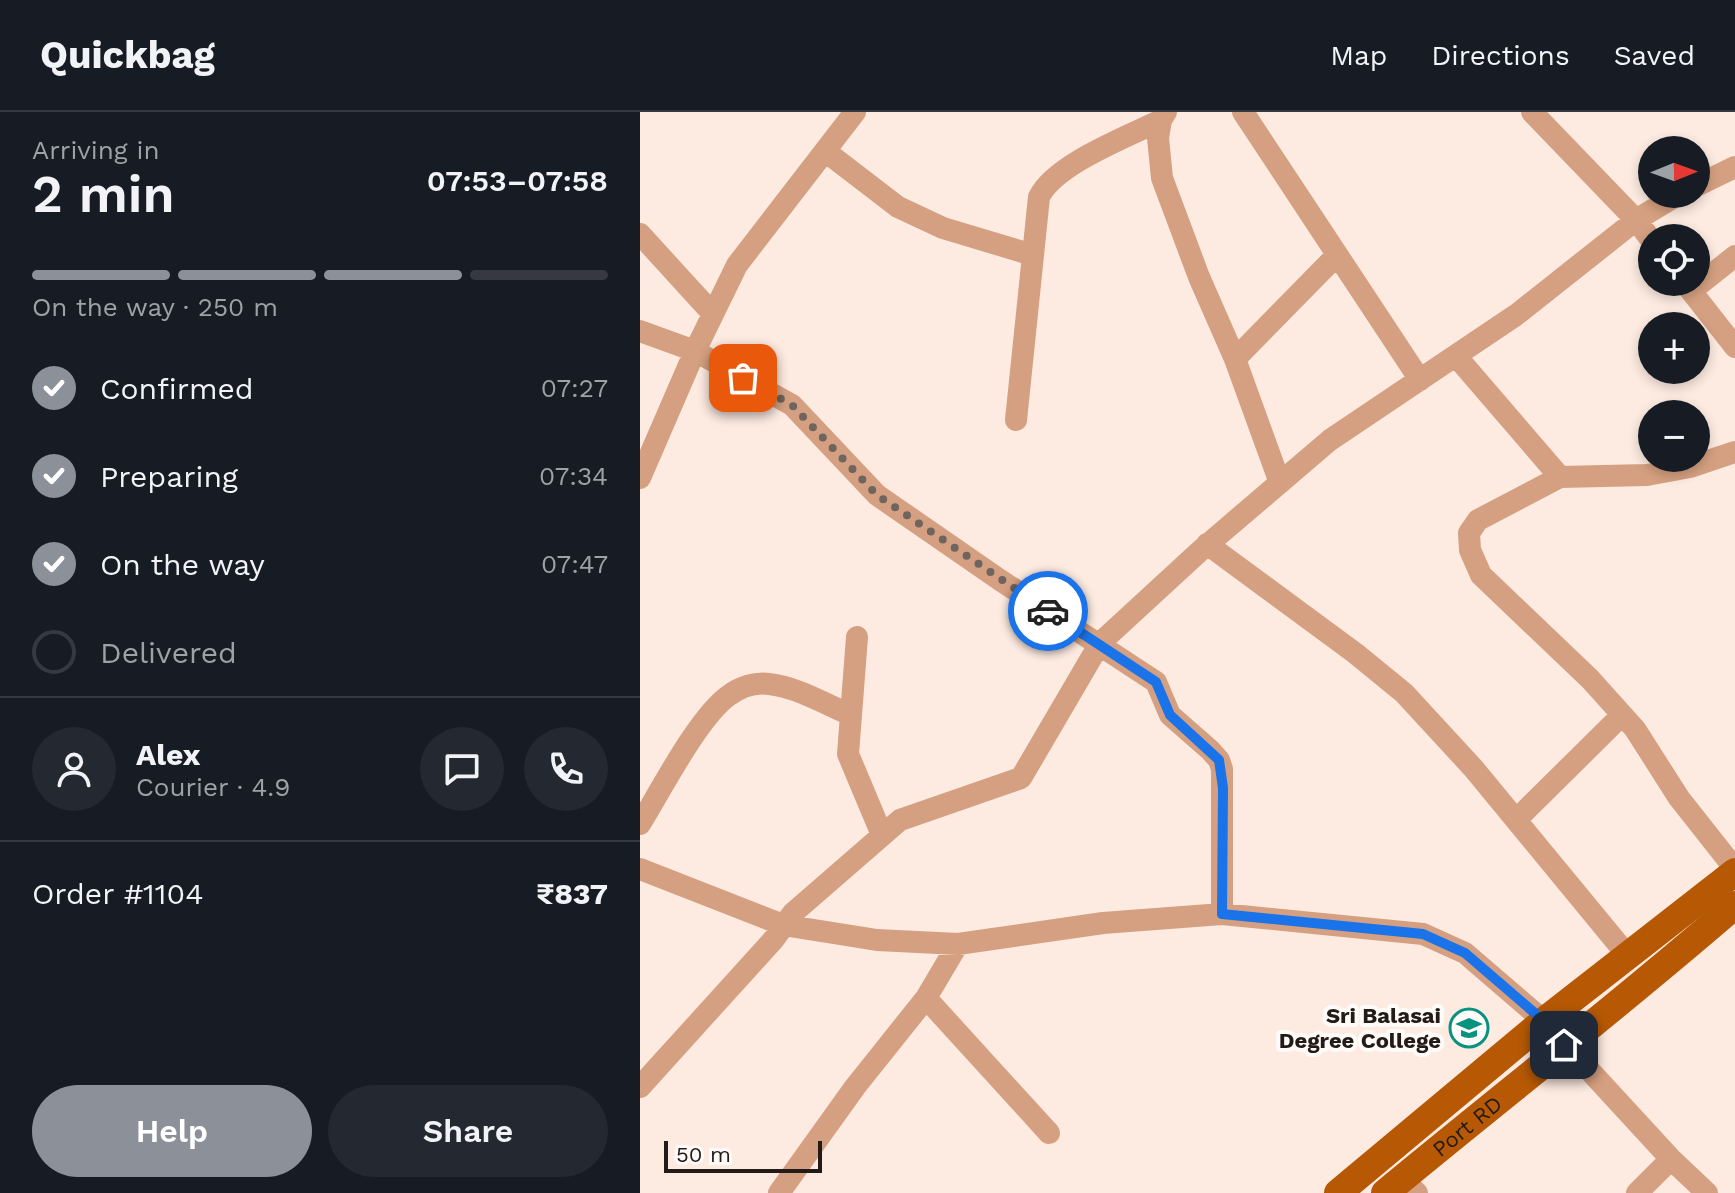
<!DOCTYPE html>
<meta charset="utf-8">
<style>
:root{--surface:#171b24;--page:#242831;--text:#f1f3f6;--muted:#9ea1a6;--line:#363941;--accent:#8c9099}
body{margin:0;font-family:"Work Sans",sans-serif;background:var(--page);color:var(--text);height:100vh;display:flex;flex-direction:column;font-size:30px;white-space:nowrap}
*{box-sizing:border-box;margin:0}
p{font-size:26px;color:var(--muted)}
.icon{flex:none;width:44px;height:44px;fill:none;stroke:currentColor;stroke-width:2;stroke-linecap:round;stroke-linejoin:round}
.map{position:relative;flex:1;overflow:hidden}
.panel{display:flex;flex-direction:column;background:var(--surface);width:640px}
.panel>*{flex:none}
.needle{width:52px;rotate:89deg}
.fabs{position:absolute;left:998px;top:24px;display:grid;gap:16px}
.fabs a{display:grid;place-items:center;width:72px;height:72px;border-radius:50%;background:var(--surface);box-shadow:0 4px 12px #0003;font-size:40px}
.scale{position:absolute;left:24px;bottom:20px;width:158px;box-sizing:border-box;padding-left:8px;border:4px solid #221b18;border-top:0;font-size:22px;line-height:28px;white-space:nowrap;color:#221b18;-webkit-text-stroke:6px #fffbf9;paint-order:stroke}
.pin{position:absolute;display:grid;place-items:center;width:68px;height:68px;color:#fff;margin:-34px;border-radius:16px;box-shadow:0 4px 12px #0006}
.courier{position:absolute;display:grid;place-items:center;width:80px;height:80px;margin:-40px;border:6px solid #1a73e8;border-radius:50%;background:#fff;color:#222;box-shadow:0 2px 10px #0007}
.overview em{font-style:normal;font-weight:600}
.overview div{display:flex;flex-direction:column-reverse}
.overview{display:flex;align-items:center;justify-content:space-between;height:136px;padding:0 32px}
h1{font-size:52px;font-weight:600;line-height:60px}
.bar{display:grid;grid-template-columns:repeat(4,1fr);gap:12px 8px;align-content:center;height:96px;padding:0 32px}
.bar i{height:10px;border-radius:6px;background:var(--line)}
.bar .current{background:var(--accent)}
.bar p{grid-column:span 4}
.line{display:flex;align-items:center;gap:20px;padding:0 32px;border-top:2px solid var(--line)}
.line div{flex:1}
.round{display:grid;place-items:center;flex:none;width:84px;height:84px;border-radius:42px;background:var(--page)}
ol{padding:0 32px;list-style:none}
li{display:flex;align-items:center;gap:24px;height:88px}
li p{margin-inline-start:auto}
li .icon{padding:8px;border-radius:50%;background:var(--accent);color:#fff;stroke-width:4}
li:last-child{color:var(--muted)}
li i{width:44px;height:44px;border:4px solid var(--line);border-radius:50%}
.action{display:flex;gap:16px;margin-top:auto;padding:16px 32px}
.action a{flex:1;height:92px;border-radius:48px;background:var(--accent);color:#fff;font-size:32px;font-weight:600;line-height:92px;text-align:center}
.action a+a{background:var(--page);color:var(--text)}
header{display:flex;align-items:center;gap:48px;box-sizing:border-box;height:112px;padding:0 40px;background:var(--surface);border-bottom:2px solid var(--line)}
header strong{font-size:38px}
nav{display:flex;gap:44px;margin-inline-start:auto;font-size:28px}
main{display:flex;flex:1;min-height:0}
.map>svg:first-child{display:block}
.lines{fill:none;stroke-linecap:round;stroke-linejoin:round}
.minor{stroke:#d5a081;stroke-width:22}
.major{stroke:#b75904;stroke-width:28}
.done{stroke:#6f645e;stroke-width:8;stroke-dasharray:0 14.4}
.route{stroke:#1a73e8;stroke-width:10}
.labels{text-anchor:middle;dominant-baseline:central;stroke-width:8;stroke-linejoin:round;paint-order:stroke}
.poi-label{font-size:22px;font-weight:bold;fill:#221b18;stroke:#fffbf9;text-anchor:end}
.street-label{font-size:22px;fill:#221b18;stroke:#fffbf9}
</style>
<header>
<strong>Quickbag</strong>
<nav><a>Map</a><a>Directions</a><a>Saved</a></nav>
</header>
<main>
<section class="panel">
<div class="overview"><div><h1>2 min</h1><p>Arriving in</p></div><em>07:53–07:58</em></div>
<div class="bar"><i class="current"></i><i class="current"></i><i class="current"></i><i></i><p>On the way · 250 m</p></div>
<ol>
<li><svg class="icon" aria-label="check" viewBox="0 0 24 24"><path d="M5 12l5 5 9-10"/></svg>Confirmed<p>07:27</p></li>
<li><svg class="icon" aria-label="check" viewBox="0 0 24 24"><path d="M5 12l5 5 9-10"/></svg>Preparing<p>07:34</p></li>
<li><svg class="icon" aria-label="check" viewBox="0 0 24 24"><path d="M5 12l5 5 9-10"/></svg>On the way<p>07:47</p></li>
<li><i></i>Delivered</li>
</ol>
<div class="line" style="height:144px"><a class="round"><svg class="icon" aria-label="person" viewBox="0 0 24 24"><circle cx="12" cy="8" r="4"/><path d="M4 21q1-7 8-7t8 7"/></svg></a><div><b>Alex</b><p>Courier · 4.9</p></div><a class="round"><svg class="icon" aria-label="chat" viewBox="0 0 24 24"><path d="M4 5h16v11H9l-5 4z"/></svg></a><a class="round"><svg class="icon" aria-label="phone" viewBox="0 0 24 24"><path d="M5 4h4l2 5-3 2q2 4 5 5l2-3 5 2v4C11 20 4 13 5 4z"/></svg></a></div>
<div class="line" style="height:104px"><div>Order #1104</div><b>₹837</b></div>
<div class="action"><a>Help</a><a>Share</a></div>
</section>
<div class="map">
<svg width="1095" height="1081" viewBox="0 0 1095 1081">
<rect width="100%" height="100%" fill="#fdebe1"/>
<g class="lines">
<path class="minor" d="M526,0L521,8L518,26L522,66L559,165L595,247L696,144
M603,0L780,268
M892,0L996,108L1012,129
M185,39L258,95L303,116L393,143
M1056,74L1095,55
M0,122L73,202
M1044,170L1095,235
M1051,179L1095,144
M0,219L55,239L97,153L215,0
M816,244L920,365
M595,247L640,371
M376,308L399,85C415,52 487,25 521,8
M1095,340L1050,355L1007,363L920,365L838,408L829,421L830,438L841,463L950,567L995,617L1039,686L1095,757
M0,366L55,239L152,293L237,383L360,468L516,570L530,603L570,638L579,648L582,657V802
M567,432L715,541L764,581L834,657L988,844
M217,525L208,642L242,723
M876,708L982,603
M0,712C21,678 58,606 88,584C100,575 115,570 129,572C157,575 185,592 211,603
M0,757L143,813L237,828L318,832L463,811L582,802L783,822L825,841L904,909L1031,1047L1067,1081
M286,886L409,1021
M0,975L134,827L153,801L260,708L381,666L460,531L560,439L690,328L876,203L996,108L1039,82
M762,1067L777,1081
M139,1081L215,975L286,886L318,832
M997,1081L1031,1047"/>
<g class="major">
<path d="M698,1081L904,909L1095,760"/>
<path id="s1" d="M745,1081C861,985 981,892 1095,793"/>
</g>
</g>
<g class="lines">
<path class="done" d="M103,266L152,293L237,383L408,499"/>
<path class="route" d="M408,499L516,570L530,603L579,648L583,676L582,802L783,822L825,841L904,909L924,933"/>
</g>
<defs>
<symbol id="university-ring" viewBox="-11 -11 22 22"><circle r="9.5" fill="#fffbf9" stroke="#07937e" stroke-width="1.5"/><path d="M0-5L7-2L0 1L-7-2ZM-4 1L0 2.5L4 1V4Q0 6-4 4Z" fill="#07937e"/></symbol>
</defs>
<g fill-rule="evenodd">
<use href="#university-ring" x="807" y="894" width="44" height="44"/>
</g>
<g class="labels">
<g class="poi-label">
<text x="801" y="903">Sri Balasai<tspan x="801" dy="25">Degree College</tspan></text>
</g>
<g class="street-label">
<text stroke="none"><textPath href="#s1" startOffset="106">Port RD</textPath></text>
</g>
</g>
</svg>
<div class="fabs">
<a><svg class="needle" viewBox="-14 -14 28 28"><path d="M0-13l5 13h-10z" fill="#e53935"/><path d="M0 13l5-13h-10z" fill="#9ea1a6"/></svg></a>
<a><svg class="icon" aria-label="locate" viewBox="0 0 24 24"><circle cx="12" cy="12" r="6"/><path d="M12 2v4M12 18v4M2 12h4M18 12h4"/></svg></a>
<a>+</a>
<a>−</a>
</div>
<div class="scale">50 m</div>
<div class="pin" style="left:103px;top:266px;background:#ea580c"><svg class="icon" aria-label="bag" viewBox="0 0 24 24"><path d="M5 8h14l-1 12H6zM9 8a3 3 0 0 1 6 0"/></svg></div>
<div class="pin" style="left:924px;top:933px;background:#1f2937"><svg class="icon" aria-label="home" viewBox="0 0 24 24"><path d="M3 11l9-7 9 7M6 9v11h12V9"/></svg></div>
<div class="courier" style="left:408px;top:499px"><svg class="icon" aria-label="car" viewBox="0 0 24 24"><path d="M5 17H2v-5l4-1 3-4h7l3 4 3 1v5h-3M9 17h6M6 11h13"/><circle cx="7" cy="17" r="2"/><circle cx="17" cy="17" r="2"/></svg></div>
</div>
</main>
